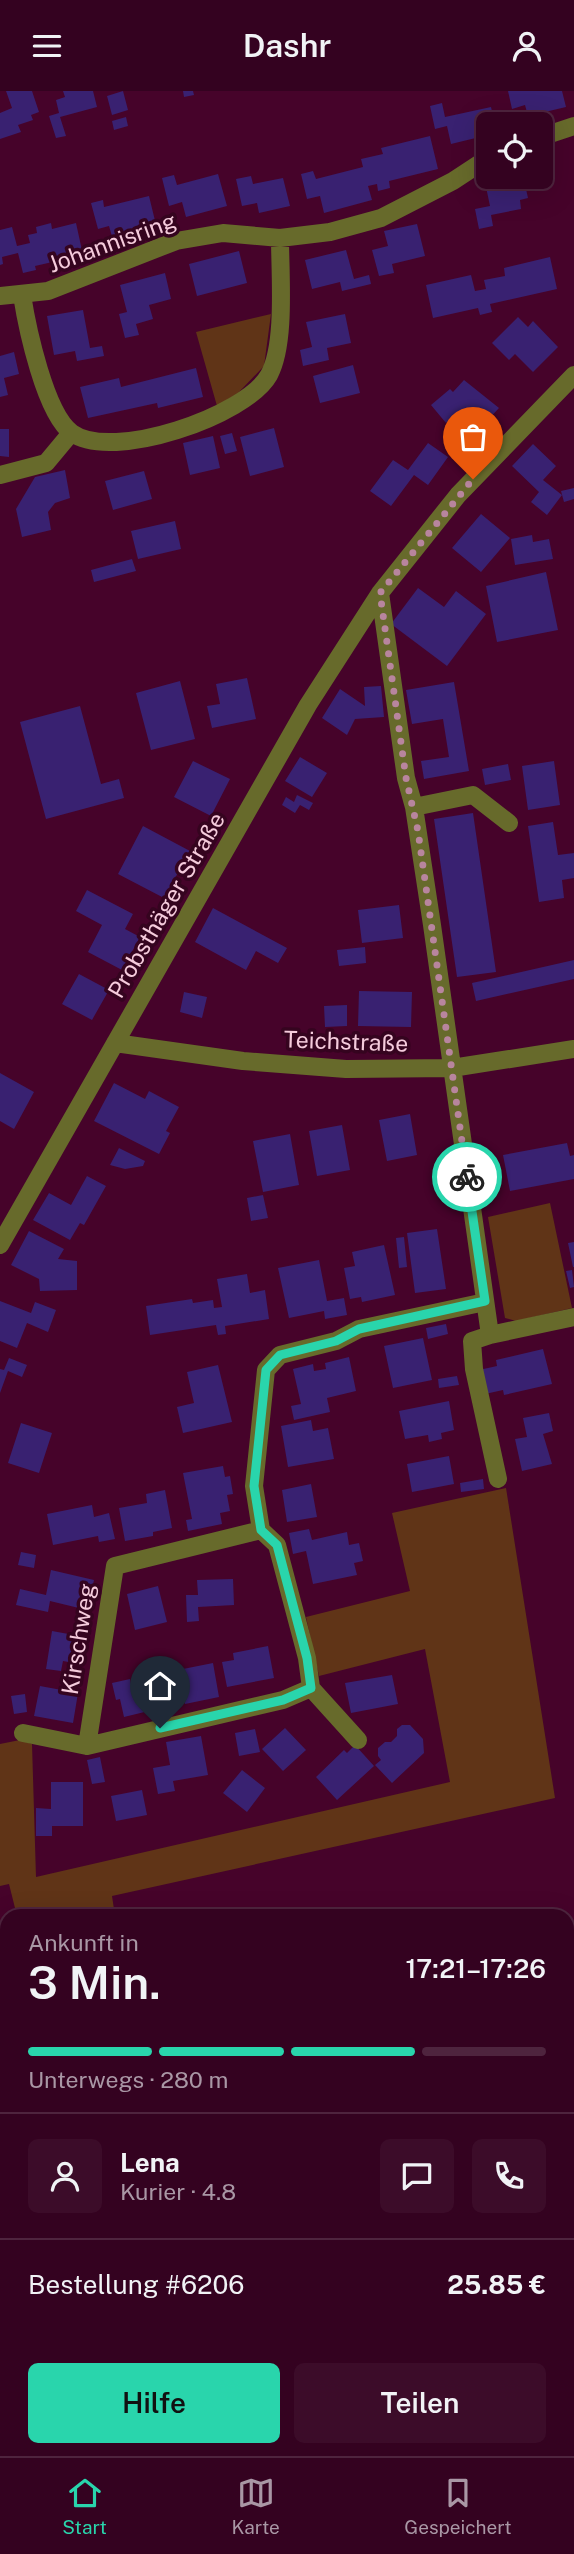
<!DOCTYPE html>
<html lang="de">
<meta charset="utf-8">
<style>
:root{--surface:#340220;--page:#3c0c29;--text:#f1f3f6;--muted:#a997a5;--line:#4e243e;--accent:#29d5ac}
body{margin:0;font-family:"Public Sans",sans-serif;background:var(--page);color:var(--text);height:100vh;display:flex;flex-direction:column;font-size:26px;white-space:nowrap}
*{box-sizing:border-box;margin:0}
p{font-size:23px;color:var(--muted)}
.icon{flex:none;width:38px;height:38px;fill:none;stroke:currentColor;stroke-width:2;stroke-linecap:round;stroke-linejoin:round}
.map{position:relative;flex:1;overflow:hidden}
.drawer{position:absolute;left:0px;top:1818px;width:574px;height:548px;display:flex;flex-direction:column;background:var(--surface);border-radius:21px 21px 0 0;box-shadow:0 7px 28px #0002,0 0 0 2px var(--line)}
.drawer>*{flex:none}
.fabs{position:absolute;left:476px;top:21px;display:grid;gap:14px}
.fabs a{display:grid;place-items:center;width:77px;height:77px;border-radius:10px;background:var(--surface);box-shadow:0 7px 28px #0002,0 0 0 2px var(--line);font-size:35px}
.pin{position:absolute;display:grid;place-items:center;width:60px;height:60px;color:#fff;margin:-72px -30px;border-radius:50% 50% 50% 0;rotate:-45deg;box-shadow:0 0 7px #0007}
.pin .icon{rotate:45deg}
.courier{position:absolute;display:grid;place-items:center;width:70px;height:70px;margin:-35px;border:5px solid #29d5ac;border-radius:50%;background:#fff;color:#222;box-shadow:0 2px 9px #0007}
.headline em{font-style:normal;font-weight:600}
.headline div{display:flex;flex-direction:column-reverse}
.headline{display:flex;align-items:center;justify-content:space-between;height:119px;padding:0 28px}
h1{font-size:46px;font-weight:600;line-height:52px}
.bar{display:grid;grid-template-columns:repeat(4,1fr);gap:10px 7px;align-content:center;height:84px;padding:0 28px}
.bar i{height:9px;border-radius:5px;background:var(--line)}
.bar .current{background:var(--accent)}
.bar p{grid-column:span 4}
.line{display:flex;align-items:center;gap:18px;padding:0 28px;border-top:2px solid var(--line)}
.line div{flex:1}
.round{display:grid;place-items:center;flex:none;width:74px;height:74px;border-radius:10px;background:var(--page)}
.action{display:flex;gap:14px;margin-top:auto;padding:14px 28px}
.action a{flex:1;height:80px;border-radius:10px;background:var(--accent);color:#111;font-size:28px;font-weight:600;line-height:80px;text-align:center}
.action a+a{background:var(--page);color:var(--text)}
header{display:flex;justify-content:space-between;align-items:center;height:91px;padding:0 28px;background:var(--surface);font-size:32px;font-weight:600}
.menu{display:flex;justify-content:space-around;align-items:center;height:98px;border-top:2px solid var(--line);background:var(--surface);font-size:19px;color:var(--muted)}
.menu a{display:grid;justify-items:center;gap:4px}
.menu .current{color:var(--accent)}
.map>svg:first-child{display:block}
.green{fill:#603417}
.building{fill:#392171}
.lines{fill:none;stroke-linecap:round;stroke-linejoin:round}
.minor{stroke:#676a2b;stroke-width:18}
.done{stroke:#b8859e;stroke-width:7;stroke-dasharray:0 12.6}
.route{stroke:#29d5ac;stroke-width:9}
.labels{text-anchor:middle;dominant-baseline:central;stroke-width:7;stroke-linejoin:round;paint-order:stroke}
.street-label{font-size:23px;fill:#f5cbdc;stroke:#35041f}
</style>
<header><svg class="icon" aria-label="menu" viewBox="0 0 24 24"><path d="M4 6h16M4 12h16M4 18h16"/></svg>Dashr<svg class="icon" aria-label="person" viewBox="0 0 24 24"><circle cx="12" cy="8" r="4"/><path d="M4 21q1-7 8-7t8 7"/></svg></header>
<div class="map">
<svg width="574" height="2365" viewBox="0 0 574 2365">
<rect width="100%" height="100%" fill="#46032a"/>
<path class="green" d="M271,223L264,275L238,302L217,315L196,241Z
M550,1112L572,1217L516,1230L505,1227L488,1126Z
M506,1397L555,1707L112,1805L115,1825H17L9,1793L0,1795V1653L20,1649L32,1653L36,1786L450,1691L425,1558L319,1585L306,1526L410,1500L392,1422Z
M7,1927V1971L0,1967V1929Z"/>
<path class="building" d="M6,0H32L39,21L31,24L33,29L18,34L21,41L0,48V22L12,17Z
M63,0H93L97,16L60,26L66,45L56,47L49,25L59,22L56,9L65,6Z
M123,0L128,19L112,24L107,5Z
M183,0H193L194,4L184,6Z
M508,0H562L566,16L528,25L525,14L512,18Z
M442,12L445,26L491,16L495,33H488V44L451,53L447,35L435,38L430,15Z
M126,26L128,35L114,39L112,30Z
M430,45L438,78L389,90L390,97L378,100L377,93L368,95L372,109L324,122L320,105L307,108L301,83L313,80L316,88L363,76L361,68L383,63L381,57Z
M218,83L227,115L186,126L182,111L169,115L162,87L174,84L177,94Z
M251,85L253,93L283,87L290,115L259,122L257,112L242,115L236,88Z
M517,90L519,100L526,98L528,107L520,109L521,118L491,124L493,135L479,138L475,118L490,115L486,96Z
M149,105L157,138L113,149L109,135L98,138L91,112L103,109L104,116Z
M51,132L52,138L76,132L83,164L35,175L36,179L23,182L18,162L2,166L3,173L0,174V139L12,136L17,155L30,152L28,144L37,142L36,136Z
M417,133L425,165L392,173L394,182L379,185L372,159L388,155L384,140Z
M346,159L354,188L369,184L371,193L342,200L340,191L312,198L305,169Z
M239,160L247,192L197,205L189,173Z
M550,166L557,198L490,213L492,221L480,224L478,217L433,227L426,194L471,184L475,200L486,198L484,189L505,185L504,177Z
M165,182L171,208L149,214L153,228L136,233L139,244L125,247L119,223L127,221L120,194Z
M83,219L90,257L102,255L104,265L77,270L75,260L54,264L47,225Z
M345,223L351,252L327,257L329,269L303,275L300,259L312,256L306,231Z
M518,226L528,236L533,230L558,256L533,281L515,263L509,269L492,252Z
M14,261L19,283L4,287L8,304L0,306V265Z
M353,274L360,302L320,312L313,285Z
M196,277L203,306L158,317L157,312L88,327L80,296L119,287L121,296Z
M464,289L499,317L473,345L451,328L446,332L431,314L450,298L453,301Z
M274,337L284,376L250,385L240,346Z
M0,338H9V366L0,365Z
M232,342L237,360L225,363L220,345Z
M213,345L220,377L190,384L183,352Z
M428,352L448,366L428,394L414,384L391,415L370,400L393,369L408,379Z
M533,353L556,375L543,389L562,404L547,424L531,411L539,401L512,375Z
M65,379L70,407L55,412L48,421L51,439L22,446L16,418L35,386Z
M144,380L152,408L113,419L105,390Z
M574,397V408L564,411L561,400Z
M481,423L510,447L481,481L452,457Z
M175,430L181,458L138,468L131,440Z
M532,444L533,451L549,448L553,468L515,474L511,448Z
M132,468L136,480L94,491L91,479Z
M546,481L558,539L497,551L486,495Z
M418,497L444,516L456,500L486,523L447,575L391,533Z
M247,587L256,628L212,637L207,615L220,613L216,593Z
M180,590L195,648L151,659L136,602Z
M454,591L469,680L424,688L421,670L449,666L443,628L412,633L406,599Z
M381,595L384,626L355,628L347,644L322,627L340,598L365,615L364,596Z
M80,615L101,693L119,688L124,707L46,728L20,631Z
M300,666L327,682L312,706L285,690Z
M193,670L230,688L211,725L174,706Z
M554,670L560,714L528,719L522,675Z
M508,673L511,689L485,694L482,678Z
M297,704L313,712L309,719L300,714L295,722L282,714L286,706L294,711Z
M473,722L496,881L457,886L434,728Z
M553,731L558,764L574,762V787L562,789L564,807L539,811L528,735Z
M143,735L190,760L164,807L118,783Z
M87,799L133,823L125,838L140,846L122,879L88,861L102,834L76,820Z
M399,814L403,847L362,852L358,819Z
M213,817L287,857L278,872L256,860L246,879L195,851Z
M365,856L366,872L339,875L337,859Z
M574,869V888L476,910L472,892Z
M79,883L109,899L92,929L62,913Z
M359,900L412,901L411,936L358,935Z
M184,901L207,906L202,927L180,921Z
M347,914V935L325,936L324,915Z
M0,982L34,1001L14,1038L0,1030Z
M114,992L145,1008L149,1000L179,1016L166,1040L170,1042L159,1063L94,1030Z
M410,1023L417,1064L387,1070L379,1029Z
M342,1034L350,1079L317,1085L309,1040Z
M290,1043L299,1094L263,1101L253,1050Z
M567,1052L570,1065L574,1064V1088L510,1100L503,1064Z
M119,1057L145,1070L143,1075L125,1078L110,1074Z
M87,1085L106,1095L84,1134L80,1132L70,1149L33,1129L49,1102L71,1114Z
M263,1104L268,1127L251,1130L247,1107Z
M437,1138L446,1198L415,1202L407,1142Z
M29,1140L64,1158L58,1168L77,1170V1199L40,1200L39,1188L11,1174Z
M404,1146L407,1176L399,1177L396,1147Z
M574,1151V1176H573L568,1152Z
M384,1154L395,1204L362,1211L361,1206L350,1208L344,1177L355,1175L352,1161Z
M319,1169L327,1210L344,1207L347,1224L325,1228L324,1220L289,1227L278,1177Z
M572,1179L574,1196L570,1197L566,1180Z
M247,1183L250,1202L265,1199L269,1228L225,1235L226,1243L218,1244L216,1234L150,1244L146,1215L192,1208L193,1212L213,1209L214,1217L222,1216L217,1188Z
M0,1210L31,1222L35,1211L56,1219L48,1241L27,1232L17,1257L0,1250Z
M446,1233L448,1243L428,1248L426,1237Z
M423,1247L432,1289L393,1297L384,1255Z
M543,1258L552,1293L504,1304L503,1299L485,1303L479,1279L497,1275L496,1269Z
M349,1266L356,1300L327,1307L330,1321L294,1329L291,1315L301,1313L293,1278L313,1273L314,1280L326,1278L325,1272Z
M9,1267L27,1274L22,1286L8,1280L0,1302V1278L4,1279Z
M218,1274L232,1331L183,1342L177,1316L194,1312L187,1281Z
M457,1285L459,1294L439,1297L438,1288Z
M449,1310L454,1339L441,1342L442,1348L429,1351L428,1344L405,1348L399,1320Z
M549,1322L553,1340L543,1343L552,1373L522,1380L515,1348L527,1346L523,1327Z
M311,1329L313,1340L328,1337L334,1368L288,1376L281,1335Z
M21,1332L52,1342L39,1382L8,1372Z
M449,1365L454,1393L412,1401L407,1373Z
M223,1375L225,1386L230,1385L233,1403L227,1404L230,1420L220,1422L222,1433L188,1440L186,1429L192,1428L183,1382Z
M483,1388L484,1398L461,1401L460,1392Z
M311,1393L317,1426L287,1431L282,1399Z
M165,1399L172,1437L153,1441V1445L125,1450L119,1417L147,1412L146,1403Z
M92,1414L94,1426L109,1422L115,1448L99,1451L98,1445L53,1454L47,1423Z
M309,1438L312,1449L347,1441L349,1454L359,1452L363,1470L354,1472L357,1484L313,1493L306,1460L293,1463L289,1442Z
M21,1461L36,1464L34,1477L18,1474Z
M51,1479L94,1489L87,1519L50,1510L48,1521L16,1514L20,1498L46,1504Z
M233,1488L234,1514L198,1516L199,1530L187,1531L186,1504H198L197,1489Z
M158,1495L167,1531L135,1539L127,1503Z
M52,1540L85,1546L80,1573L63,1570L61,1580L46,1578Z
M268,1555L274,1587L227,1596L222,1571L234,1569L233,1562Z
M213,1572L219,1606L185,1613L178,1579Z
M392,1584L398,1613L351,1622L345,1592Z
M130,1588L133,1605L161,1599L165,1616L124,1626L120,1608L116,1609L112,1592Z
M40,1595L78,1602L73,1632L34,1625Z
M25,1603L27,1621L14,1623L11,1605Z
M402,1634H410L423,1648L424,1662L392,1692L375,1674L381,1669L378,1665V1657L385,1651H391L397,1645V1638Z
M285,1637L306,1659L283,1680L262,1658Z
M255,1638L260,1661L239,1665L235,1642Z
M201,1645L208,1684L173,1690L175,1700L158,1703L153,1677L170,1674L166,1651Z
M355,1654L374,1675L337,1709L316,1686L344,1659L347,1662Z
M100,1666L105,1691L92,1693L87,1669Z
M242,1679L265,1697L247,1721L223,1702Z
M51,1691H83V1735H52V1745H36V1717L51,1718Z
M142,1699L147,1724L116,1730L111,1705Z"/>
<g class="lines">
<path class="minor" d="M541,46L574,35
M22,204C27,236 45,323 72,342C112,371 246,325 269,284C286,253 280,184 280,147
M0,205L48,200L176,150L223,142L280,147L330,141L381,127L453,90L488,67
M0,384L46,372L71,342
M380,502L406,687L414,716L432,834L490,1244L574,1226
M414,716L473,704L509,732
M115,952L243,970L346,978L452,977L574,958
M0,1154L308,614L380,502L458,404L574,284
M490,1244L472,1250L474,1278L498,1388
M311,1597L358,1649
M23,1642L87,1655L283,1609L311,1597L307,1567L277,1454L261,1439L254,1395L266,1279L280,1264L336,1250L359,1238L485,1211
M87,1655L115,1475L261,1439
M0,1880L7,1913
M0,1977L7,1981
M0,2084L7,2089
M395,2359L403,2365"/>
</g>
<g class="lines">
<path class="done" d="M467,1086L418,740L406,687L380,502L473,388"/>
<path class="route" d="M160,1637L283,1609L311,1597L307,1567L277,1454L261,1439L254,1395L266,1279L280,1264L336,1250L359,1238L485,1210L467,1086"/>
</g>
<g class="labels">
<g class="street-label">
<text transform="translate(112 151) rotate(-20)">Johannisring</text>
<text transform="translate(166 814) rotate(-60)">Probsthäger Straße</text>
<text transform="translate(346 950) rotate(2)">Teichstraße</text>
<text transform="translate(78 1548) rotate(-81)">Kirschweg</text>
</g>
</g>
</svg>
<div class="fabs">
<a><svg class="icon" aria-label="locate" viewBox="0 0 24 24"><circle cx="12" cy="12" r="6"/><path d="M12 2v4M12 18v4M2 12h4M18 12h4"/></svg></a>
</div>
<div class="pin" style="left:473px;top:388px;background:#ea580c"><svg class="icon" aria-label="bag" viewBox="0 0 24 24"><path d="M5 8h14l-1 12H6zM9 8a3 3 0 0 1 6 0"/></svg></div>
<div class="pin" style="left:160px;top:1637px;background:#1f2937"><svg class="icon" aria-label="home" viewBox="0 0 24 24"><path d="M3 11l9-7 9 7M6 9v11h12V9"/></svg></div>
<div class="courier" style="left:467px;top:1086px"><svg class="icon" aria-label="bike" viewBox="0 0 24 24"><circle cx="6" cy="16" r="4"/><circle cx="18" cy="16" r="4"/><path d="M6 16l4-8h5l3 8M10 8l3 8H6M13 5h3"/></svg></div>
<section class="drawer">
<div class="headline"><div><h1>3 Min.</h1><p>Ankunft in</p></div><em>17:21–17:26</em></div>
<div class="bar"><i class="current"></i><i class="current"></i><i class="current"></i><i></i><p>Unterwegs · 280 m</p></div>
<div class="line" style="height:126px"><a class="round"><svg class="icon" aria-label="person" viewBox="0 0 24 24"><circle cx="12" cy="8" r="4"/><path d="M4 21q1-7 8-7t8 7"/></svg></a><div><b>Lena</b><p>Kurier · 4.8</p></div><a class="round"><svg class="icon" aria-label="chat" viewBox="0 0 24 24"><path d="M4 5h16v11H9l-5 4z"/></svg></a><a class="round"><svg class="icon" aria-label="phone" viewBox="0 0 24 24"><path d="M5 4h4l2 5-3 2q2 4 5 5l2-3 5 2v4C11 20 4 13 5 4z"/></svg></a></div>
<div class="line" style="height:91px"><div>Bestellung #6206</div><b>25.85 €</b></div>
<div class="action"><a>Hilfe</a><a>Teilen</a></div>
</section>
</div>
<nav class="menu">
<a class="current"><svg class="icon" aria-label="home" viewBox="0 0 24 24"><path d="M3 11l9-7 9 7M6 9v11h12V9"/></svg>Start</a>
<a><svg class="icon" aria-label="map" viewBox="0 0 24 24"><path d="M3 6l6-2 6 2 6-2v14l-6 2-6-2-6 2zM9 4v14M15 6v14"/></svg>Karte</a>
<a><svg class="icon" aria-label="saved" viewBox="0 0 24 24"><path d="M7 4h10v16l-5-4-5 4z"/></svg>Gespeichert</a>
</nav>
